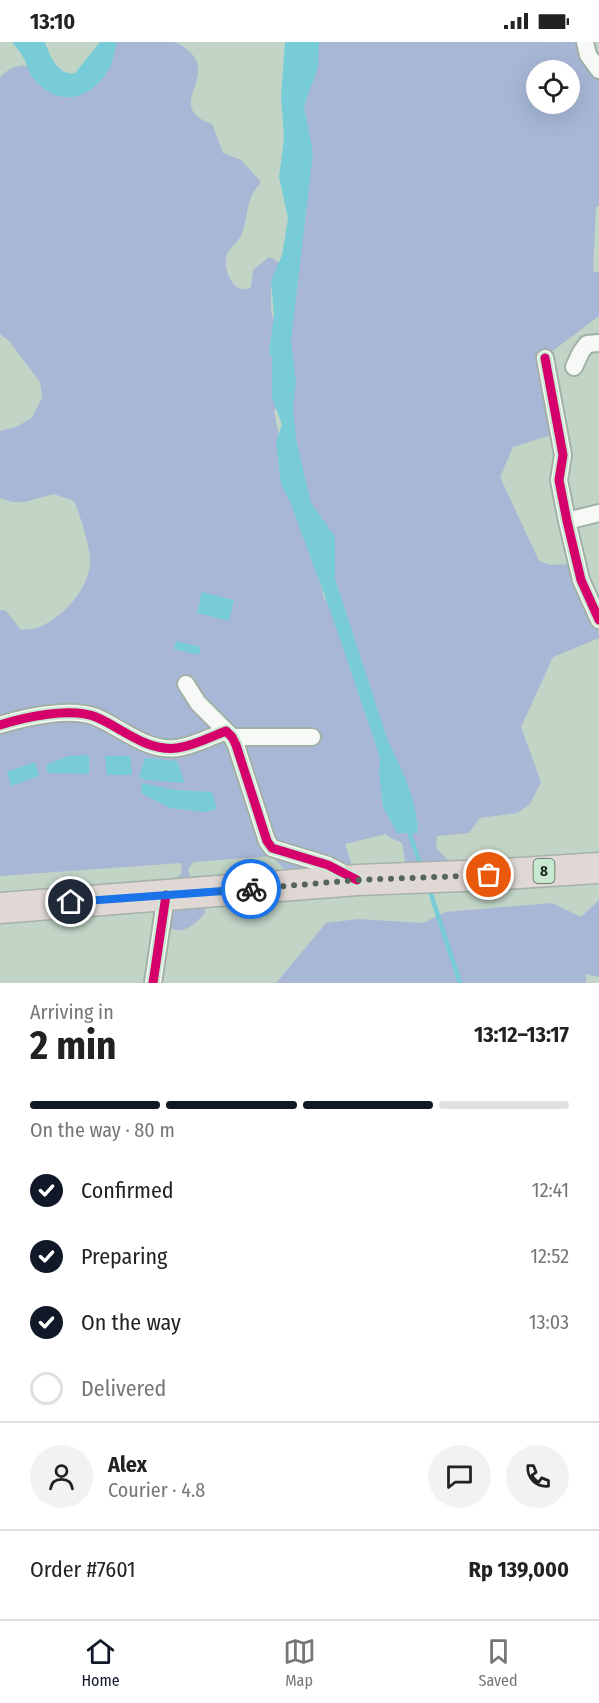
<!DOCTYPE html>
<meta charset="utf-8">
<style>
:root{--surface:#fff;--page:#f2f2f2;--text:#222;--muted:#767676;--line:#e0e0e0;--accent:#111827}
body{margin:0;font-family:"Fira Sans Condensed",sans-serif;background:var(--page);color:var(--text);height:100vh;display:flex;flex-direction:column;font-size:22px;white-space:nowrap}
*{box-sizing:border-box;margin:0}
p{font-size:20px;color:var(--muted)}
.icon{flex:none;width:33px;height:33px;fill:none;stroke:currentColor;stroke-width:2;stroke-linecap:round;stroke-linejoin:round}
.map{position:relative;height:941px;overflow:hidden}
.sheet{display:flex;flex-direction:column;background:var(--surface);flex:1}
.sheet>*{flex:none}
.buttons{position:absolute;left:526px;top:18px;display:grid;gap:12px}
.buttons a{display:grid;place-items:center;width:54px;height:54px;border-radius:50%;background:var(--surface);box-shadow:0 6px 24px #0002;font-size:30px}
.pin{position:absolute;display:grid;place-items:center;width:51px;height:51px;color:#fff;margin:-26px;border:3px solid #fff;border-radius:50%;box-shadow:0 2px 6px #0007}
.courier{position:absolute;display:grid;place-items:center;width:60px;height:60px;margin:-30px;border:4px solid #1a73e8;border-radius:50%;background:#fff;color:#222;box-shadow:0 2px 8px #0007}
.head em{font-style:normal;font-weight:700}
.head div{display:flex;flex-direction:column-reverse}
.head{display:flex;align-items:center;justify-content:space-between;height:102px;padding:0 30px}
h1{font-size:39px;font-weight:700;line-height:45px}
.bar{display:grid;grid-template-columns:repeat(4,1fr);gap:9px 6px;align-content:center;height:72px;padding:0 30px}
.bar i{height:8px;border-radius:4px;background:var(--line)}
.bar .active{background:var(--accent)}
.bar p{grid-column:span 4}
.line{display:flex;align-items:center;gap:15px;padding:0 30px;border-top:2px solid var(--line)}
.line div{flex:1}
.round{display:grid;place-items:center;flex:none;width:63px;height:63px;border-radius:32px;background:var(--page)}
ol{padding:0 30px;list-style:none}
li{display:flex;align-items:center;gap:18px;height:66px}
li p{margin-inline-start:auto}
li .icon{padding:6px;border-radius:50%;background:var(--accent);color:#fff;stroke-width:4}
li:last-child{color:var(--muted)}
li i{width:33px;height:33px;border:3px solid var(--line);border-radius:50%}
.status{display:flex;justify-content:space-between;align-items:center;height:42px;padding:0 30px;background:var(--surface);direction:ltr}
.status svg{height:16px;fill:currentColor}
.tab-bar{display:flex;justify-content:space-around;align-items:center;height:84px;border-top:2px solid var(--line);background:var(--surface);font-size:16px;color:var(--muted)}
.tab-bar a{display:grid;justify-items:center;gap:3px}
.tab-bar .active{color:var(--accent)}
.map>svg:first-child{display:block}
.green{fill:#a7b7d5;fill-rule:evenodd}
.water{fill:#78ccd8}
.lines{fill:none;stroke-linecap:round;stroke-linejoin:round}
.stream{stroke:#78ccd8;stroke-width:4.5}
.street-casing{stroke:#a2b1a6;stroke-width:20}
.highway-casing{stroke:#a7b2aa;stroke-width:33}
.street{stroke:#f6f9f6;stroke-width:16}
.highway{stroke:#e0d8d4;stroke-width:30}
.cycleway-casing{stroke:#c6e9d0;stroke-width:13}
.cycleway{stroke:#d6006c;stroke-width:9}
.done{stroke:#56655a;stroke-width:6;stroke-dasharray:0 10.8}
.route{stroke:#1a73e8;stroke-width:8}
.labels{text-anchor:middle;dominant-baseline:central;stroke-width:4.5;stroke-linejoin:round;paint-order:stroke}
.shield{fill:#c6e9d0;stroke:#4f6355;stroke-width:1.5}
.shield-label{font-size:15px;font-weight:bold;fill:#1c2920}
</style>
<div class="status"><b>13:10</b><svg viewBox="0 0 49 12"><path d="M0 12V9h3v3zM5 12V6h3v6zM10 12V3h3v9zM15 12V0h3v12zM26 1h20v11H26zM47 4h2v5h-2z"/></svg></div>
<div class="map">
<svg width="599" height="941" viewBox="0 0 599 941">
<rect width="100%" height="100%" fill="#c1d4c6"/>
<path class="green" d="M116,0H174C181,2 184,5 190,10C217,36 164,66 212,82L223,111L241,118L260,139V142C245,156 249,176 241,194C237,202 227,206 226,217C224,230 235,255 251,245L253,228L269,215L280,221C282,232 273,238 271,248C271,253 271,258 271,263C271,283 286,291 272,313L276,325L274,336L279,362L274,369L279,394L281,426L289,436L285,442C293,454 294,464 299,476C310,503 318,529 324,557L336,567L347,599L343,608L345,610L354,600L334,537V495L310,462L295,397L292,365L295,340L290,299L312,111L302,64L316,22L312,0H584L585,14L599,28V164L596,165L593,230H599V274L542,317L557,391L513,405L500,435L539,519L550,523L570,522L577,528H582L597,576L599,596L553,615L521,685L541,740L530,762L517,771L480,776L469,791L437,794L436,806L455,825L459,838C446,842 439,843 426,841C403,839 406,820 402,801L391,796L386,792L345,802L352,824L286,829L272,814L193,820L188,828L192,839L206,838L210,842L204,854L205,871C191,887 179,896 160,879C153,872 149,868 146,859C156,847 171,842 182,831L181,821L0,834V568L6,569L21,588C28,587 38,587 44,583C65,572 88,547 90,522C91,506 80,473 74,459L54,452L24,460H12L0,456V389L16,385L32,376L42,356L40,340L9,299L0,292V35C29,7 43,37 68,50C81,46 98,42 104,27C108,17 108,8 116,0ZM537,28H570V62H537Z
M599,858V935L586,932V941H276L326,881L358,877L423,881L445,870L552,861L581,875Z"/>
<path class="water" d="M12,0H45C49,13 59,35 75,31L100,0H117C115,8 113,19 109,27C90,59 58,66 33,36C28,30 27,22 23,15C20,10 16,5 12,0Z
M285,0H319L318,25L304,64L313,111L291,299L296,340L293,365L296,397L311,461L335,495V537L388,699C402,727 417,759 418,791H397L383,765L379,731L380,715L331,571L291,462L281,442L276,400L282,383L272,355V316L269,310L274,274L271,239L282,213L288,176L279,135L284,96L281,55Z
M202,550L234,558L229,579L197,571Z
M176,599L201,605L199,613L174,607Z
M89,713V732L48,731L46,723L68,714Z
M105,714H130L132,733H107Z
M145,716L177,719L185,741L145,738L139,735Z
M35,720L39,734L11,744L7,730Z
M142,741L176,748L212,750L217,767L205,770L170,766L141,751Z"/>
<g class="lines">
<path class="stream" d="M408,787L421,824
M429,846L460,941"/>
<defs>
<path id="street" d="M585,0L588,13L599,28
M545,316L563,413L559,438L567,479L581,538L599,578
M574,325L581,310L587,302L599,301
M567,479L599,471
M186,642L198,661L226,689
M0,683C25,675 71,665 96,675C122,686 147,710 177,706C194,704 210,695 226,689L232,695L236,703L267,799L272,806L328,823L351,835
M232,695H312
M153,941L166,853"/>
<path id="highway" d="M0,866L357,838L489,833L599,826"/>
</defs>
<use href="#street" class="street-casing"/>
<use href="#highway" class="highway-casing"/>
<use href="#street" class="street"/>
<use href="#highway" class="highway"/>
<defs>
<path id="cycleway" d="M545,316L563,413L559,438L567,479L581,538L599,578
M0,683C25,675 71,665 96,675C122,686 147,710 177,706C194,704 210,695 226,689L232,695L236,703L267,799L272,806L328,823L357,838
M153,941L166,853"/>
</defs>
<use href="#cycleway" class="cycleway-casing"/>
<use href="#cycleway" class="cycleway"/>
</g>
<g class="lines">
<path class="done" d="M251,847L357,838L489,833"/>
<path class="route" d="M71,860L251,847"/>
</g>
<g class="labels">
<rect class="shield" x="533.5" y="817" width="21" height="24" rx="4.5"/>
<g class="shield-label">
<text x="544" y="829">8</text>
</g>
</g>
</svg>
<div class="buttons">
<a><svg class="icon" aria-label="locate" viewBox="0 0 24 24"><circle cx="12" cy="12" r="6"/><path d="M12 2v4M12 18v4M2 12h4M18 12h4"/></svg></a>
</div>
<div class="pin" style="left:489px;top:833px;background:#ea580c"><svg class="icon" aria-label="bag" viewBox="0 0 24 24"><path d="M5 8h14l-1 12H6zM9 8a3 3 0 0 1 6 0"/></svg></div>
<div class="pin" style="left:71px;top:860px;background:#1f2937"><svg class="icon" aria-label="home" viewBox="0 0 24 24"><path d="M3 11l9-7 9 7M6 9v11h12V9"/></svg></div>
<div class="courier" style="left:251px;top:847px"><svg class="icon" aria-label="bike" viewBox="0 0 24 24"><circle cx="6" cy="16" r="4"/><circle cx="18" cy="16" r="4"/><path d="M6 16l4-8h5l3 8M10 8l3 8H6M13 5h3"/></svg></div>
</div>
<section class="sheet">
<div class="head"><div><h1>2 min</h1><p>Arriving in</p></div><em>13:12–13:17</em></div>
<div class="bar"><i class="active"></i><i class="active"></i><i class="active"></i><i></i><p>On the way · 80 m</p></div>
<ol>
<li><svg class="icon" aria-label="check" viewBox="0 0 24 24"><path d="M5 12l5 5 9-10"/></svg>Confirmed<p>12:41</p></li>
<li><svg class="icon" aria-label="check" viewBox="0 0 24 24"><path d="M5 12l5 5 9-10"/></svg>Preparing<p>12:52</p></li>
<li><svg class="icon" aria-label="check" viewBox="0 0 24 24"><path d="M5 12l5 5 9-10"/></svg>On the way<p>13:03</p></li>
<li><i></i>Delivered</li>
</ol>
<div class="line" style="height:108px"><a class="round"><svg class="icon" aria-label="person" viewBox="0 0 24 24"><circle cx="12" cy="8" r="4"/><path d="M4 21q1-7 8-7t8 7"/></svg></a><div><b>Alex</b><p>Courier · 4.8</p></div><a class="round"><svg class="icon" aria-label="chat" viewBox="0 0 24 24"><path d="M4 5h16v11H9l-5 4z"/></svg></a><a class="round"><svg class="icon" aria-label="phone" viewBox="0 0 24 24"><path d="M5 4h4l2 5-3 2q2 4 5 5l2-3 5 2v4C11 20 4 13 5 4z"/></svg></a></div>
<div class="line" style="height:78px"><div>Order #7601</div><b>Rp 139,000</b></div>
</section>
<nav class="tab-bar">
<a class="active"><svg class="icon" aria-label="home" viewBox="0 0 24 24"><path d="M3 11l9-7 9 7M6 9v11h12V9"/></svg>Home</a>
<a><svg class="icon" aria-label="map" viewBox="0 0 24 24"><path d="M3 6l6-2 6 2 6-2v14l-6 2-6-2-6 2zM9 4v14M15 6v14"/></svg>Map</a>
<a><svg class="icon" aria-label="saved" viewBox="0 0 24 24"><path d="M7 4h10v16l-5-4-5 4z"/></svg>Saved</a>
</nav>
